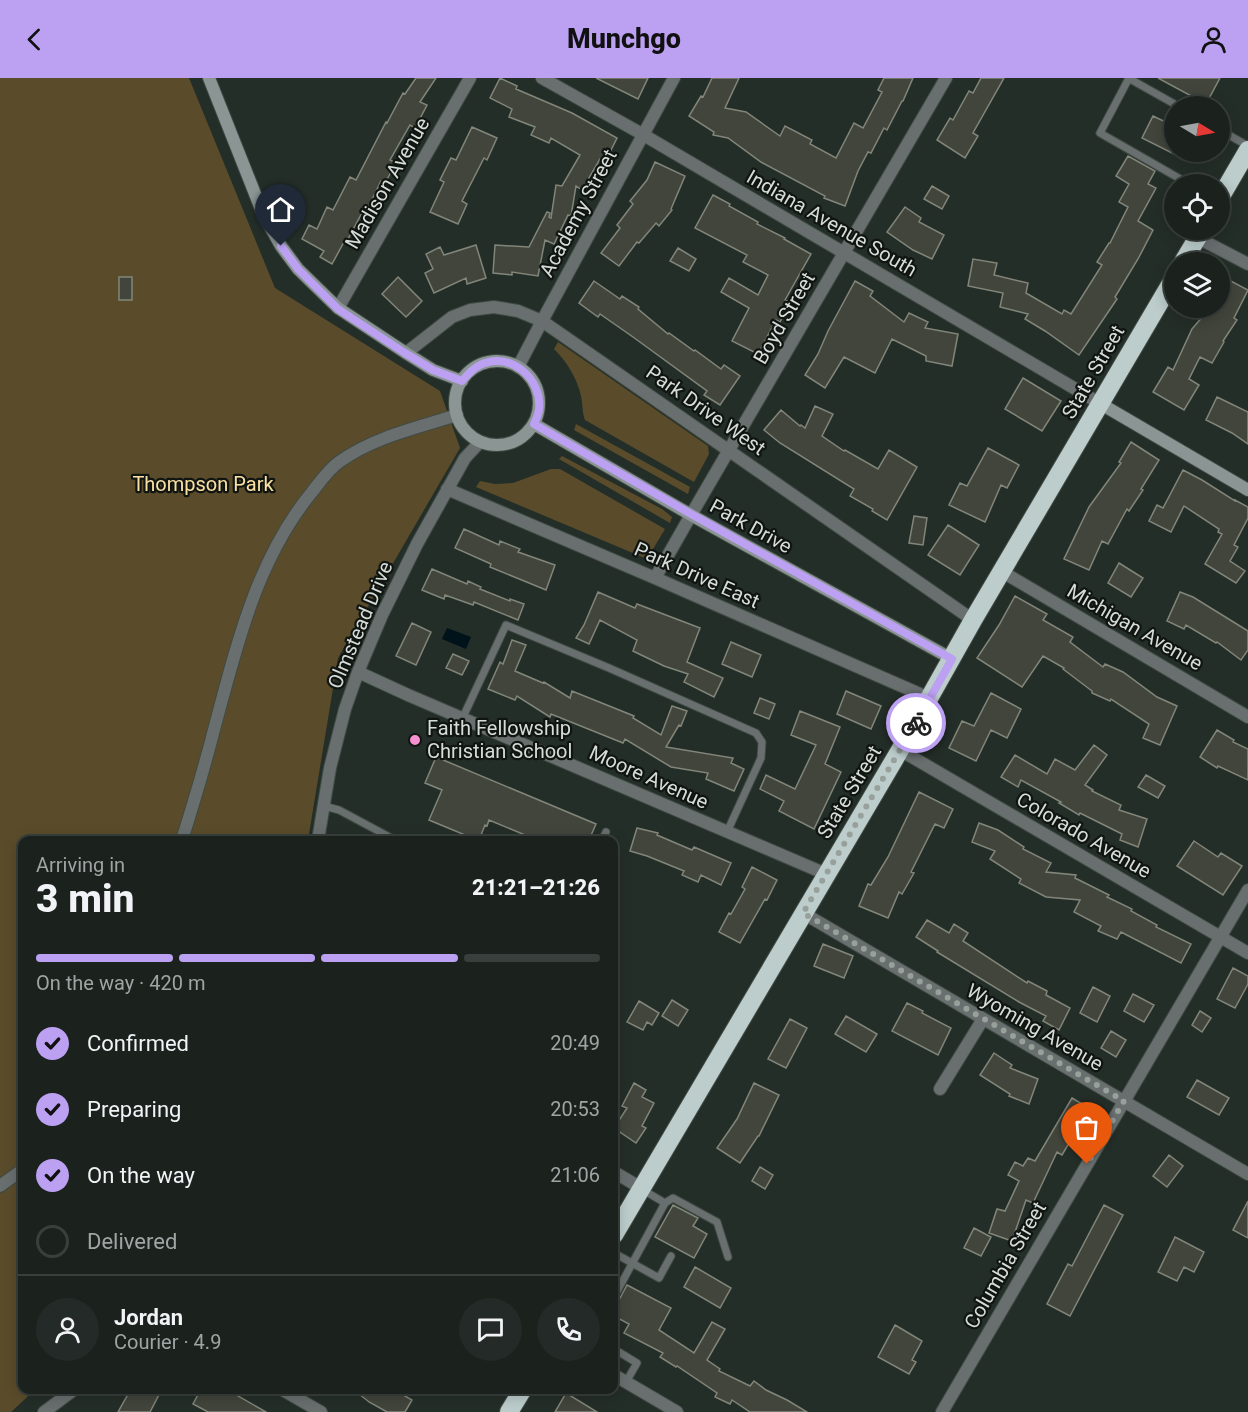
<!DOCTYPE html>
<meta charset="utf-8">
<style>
:root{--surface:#1b221e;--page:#242a27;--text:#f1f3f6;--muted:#a0a4a4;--line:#393f3c;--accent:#bca0f2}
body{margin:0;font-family:Roboto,sans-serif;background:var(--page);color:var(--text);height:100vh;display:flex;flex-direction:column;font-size:22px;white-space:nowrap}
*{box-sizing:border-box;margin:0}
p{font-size:20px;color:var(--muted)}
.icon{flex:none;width:33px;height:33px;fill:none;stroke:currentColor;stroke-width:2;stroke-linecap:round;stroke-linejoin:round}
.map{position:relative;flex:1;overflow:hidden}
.panel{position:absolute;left:18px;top:758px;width:600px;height:558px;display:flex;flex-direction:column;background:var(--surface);border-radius:12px;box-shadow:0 3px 15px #0003,0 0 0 2px var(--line)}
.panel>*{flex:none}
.needle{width:39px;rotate:100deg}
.buttons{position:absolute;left:1164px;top:18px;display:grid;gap:12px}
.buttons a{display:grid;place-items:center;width:66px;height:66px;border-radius:50%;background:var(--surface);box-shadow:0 3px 15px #0003,0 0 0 2px var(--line);font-size:30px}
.pin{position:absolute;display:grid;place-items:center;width:51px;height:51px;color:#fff;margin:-62px -26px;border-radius:50% 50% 50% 0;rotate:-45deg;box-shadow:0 0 6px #0007}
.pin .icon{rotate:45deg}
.courier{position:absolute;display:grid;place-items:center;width:60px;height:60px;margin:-30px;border:4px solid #bca0f2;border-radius:50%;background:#fff;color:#222;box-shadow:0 2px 8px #0007}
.overview em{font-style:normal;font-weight:800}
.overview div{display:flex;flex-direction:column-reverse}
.overview{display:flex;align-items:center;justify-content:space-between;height:102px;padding:0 18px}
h1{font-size:39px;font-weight:800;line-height:45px}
.bar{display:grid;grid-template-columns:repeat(4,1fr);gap:9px 6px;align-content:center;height:72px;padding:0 18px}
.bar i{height:8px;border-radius:4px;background:var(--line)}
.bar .active{background:var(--accent)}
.bar p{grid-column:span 4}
.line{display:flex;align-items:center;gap:15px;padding:0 18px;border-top:2px solid var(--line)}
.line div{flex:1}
.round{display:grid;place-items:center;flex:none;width:63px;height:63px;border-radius:32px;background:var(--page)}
ol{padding:0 18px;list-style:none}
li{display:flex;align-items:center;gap:18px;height:66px}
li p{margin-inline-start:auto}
li .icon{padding:6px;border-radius:50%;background:var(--accent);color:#111;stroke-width:4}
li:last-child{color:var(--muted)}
li i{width:33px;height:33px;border:3px solid var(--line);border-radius:50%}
header{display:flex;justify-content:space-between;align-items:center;height:78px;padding:0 18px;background:var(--accent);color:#111;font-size:27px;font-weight:800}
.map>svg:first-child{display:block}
.green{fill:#5a4c2b}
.water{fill:#00121a}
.building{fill:#42453b;stroke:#82867a;stroke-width:1.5}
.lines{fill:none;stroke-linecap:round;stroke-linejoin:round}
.lane-casing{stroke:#404a44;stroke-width:9}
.street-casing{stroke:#404a44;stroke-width:14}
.secondary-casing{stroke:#404a44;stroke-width:14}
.highway-casing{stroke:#404a44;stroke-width:20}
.lane{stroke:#686f6e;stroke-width:7}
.street{stroke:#686f6e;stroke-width:12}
.secondary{stroke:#8a9594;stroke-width:12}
.highway{stroke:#bccdcc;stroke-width:18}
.done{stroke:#98a09b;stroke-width:6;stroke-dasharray:0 10.8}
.route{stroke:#bca0f2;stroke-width:8}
.poi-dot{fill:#f690d0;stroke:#101512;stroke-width:2}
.labels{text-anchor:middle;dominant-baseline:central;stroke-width:4.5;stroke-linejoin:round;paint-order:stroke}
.street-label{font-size:20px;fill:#d6ddd9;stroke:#101512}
.park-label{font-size:20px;fill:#fbe0a3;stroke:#101512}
.poi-label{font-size:20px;fill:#d6ddd9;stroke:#101512;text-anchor:start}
</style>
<header><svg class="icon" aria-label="back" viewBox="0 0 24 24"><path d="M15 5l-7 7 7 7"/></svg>Munchgo<svg class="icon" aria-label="person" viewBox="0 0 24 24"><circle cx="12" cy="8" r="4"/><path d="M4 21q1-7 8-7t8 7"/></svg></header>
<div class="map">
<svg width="1248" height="1334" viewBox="0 0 1248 1334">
<rect width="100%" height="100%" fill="#242e28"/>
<path class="green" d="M0,0H189L275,210L440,313L460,370L338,580L308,762H22V1311H36L11,1334H0Z
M558,264L708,368L709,376L694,404L585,342C582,335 583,326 581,318C577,300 567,284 554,271Z
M576,346L690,409L688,416L574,352Z
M562,378L662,431L672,439L670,445L559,381Z
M551,391H560L665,451L647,481L476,409L480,403L495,406L513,405Z"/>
<path class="water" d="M447,550L471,559L466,571L442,561Z"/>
<path class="building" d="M416,0H436L420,24L427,27L415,50L410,47L390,82L396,85L385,105L381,103L366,134L363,133L346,165L344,164L332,186L320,179L324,173L302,161L309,147L317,151L327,129L333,132L350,99L356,102L386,44L387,45L403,15L405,16Z
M500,0L517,8L516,11L572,35L617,60L605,84L600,81L582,112L576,108L571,138L568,137L554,166L545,162L538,198L512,194V197L493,195L495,167L529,169L547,134L550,135L549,139L551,140L556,107L562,108L580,77L551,60L549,65L531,57L535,49L509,39L512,31L490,20Z
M596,0H648L638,21Z
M712,0H739L725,30L746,34L780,58L785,48L812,62L810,66L836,80L854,45L863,50L882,14L878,12L884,0H913L903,23H902L887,52L884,50L871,75L868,74L858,93L845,128L824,120L825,118L761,84L728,60L713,57L714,54L689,38L701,18L703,19Z
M981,0H1004L973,55L978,58L965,80L937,62L950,40L953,42L969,13L973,15Z
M1158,0H1220L1206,26Z
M1153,38L1174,48V76L1142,60Z
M472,49L497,60L487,82L484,80L462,123L467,126L458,146L430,134L444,104L440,102L451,80L456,82Z
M1128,78L1155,93L1148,106L1156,110L1138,143L1153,152L1138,181L1115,219L1117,221L1079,277L1045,253L1025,241L1028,236L1000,229L1003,215L968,208L973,181L997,185L994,197L1028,205L1026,215L1062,236L1064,232L1071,236L1102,187L1097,184L1109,165H1110L1128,129L1119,124L1129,106L1116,98Z
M655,84L685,98L671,131L672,132L659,148L656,145L639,165L637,164L619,188L601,175L620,150L617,147L633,126L630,123L647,102Z
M932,108L949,118L942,131L924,121Z
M713,117L730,126L729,128L758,144L757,146L785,160L784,161L811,176L785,222L790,224L780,244L776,242L758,276L732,263L749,230L721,214L729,200L758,217L768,197L743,184L747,177L695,150Z
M905,129L921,140L919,144L944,157L932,181L913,172L887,154Z
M476,167L486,200L467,206L466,200L434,215L425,195L433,191L426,176L440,169L444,177Z
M678,170L696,181L689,193L670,183Z
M119,199H132V222H119Z
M398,199L422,223L406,239L382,216Z
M1225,200L1248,212L1234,240L1237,242L1223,263L1224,264L1212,285L1200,279L1189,301L1199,307L1184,332L1153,314L1168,289L1173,292L1192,251L1210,230H1220V211Z
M594,203L620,221L622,218L639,229L638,231L668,256L669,255L694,273L695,272L721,291L724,287L740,298L720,327L704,317L707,313L633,259L600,236L598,239L579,225Z
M855,203L873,213L870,218L904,244L909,235L928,244L925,250L958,256L952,288L926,283V278L892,261L875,295L844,279L825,310L805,297L818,276L828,253Z
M1023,300L1061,323L1042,353L1005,331Z
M1217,319L1248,334V366L1232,355L1206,342Z
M815,328L833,336L822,358L844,373L845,372L878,391L889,372L917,389L887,442L872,433L873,431L850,418L854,411L780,365L764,352L781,332L800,348L801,347L805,350Z
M1131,364L1159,382L1141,411L1143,412L1129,433L1127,431L1108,466L1102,463L1089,492L1064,481L1089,429L1121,385L1119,384Z
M988,370L1019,387L1007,410L1001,407L985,444L949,427L960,405L967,408Z
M1183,392L1202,402L1235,423V422L1248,429V440L1234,467L1238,469L1230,483L1245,493L1236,505L1205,486L1222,456L1218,454L1219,451L1184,428L1171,454L1149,443L1157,427L1163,430Z
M914,438L927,440L923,467L909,465Z
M948,447L979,467L960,497L928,477Z
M464,451L499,467L500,463L520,471L518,474L555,487L546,512L490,489L491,486L455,470Z
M1119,485L1143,500L1131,519L1108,505Z
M432,491L467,506L468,503L481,509L480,511L510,523V521L524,526L518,542L474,524L473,527L445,517L444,521L422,512Z
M598,514L635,530L637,526L700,550L687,584L723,600L714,619L684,604L688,596L664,588L633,573L637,562L600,542L589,566L576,560L584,547Z
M1180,514L1193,519L1248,553V572L1241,582L1217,564L1216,565L1186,547L1184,551L1167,543Z
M1015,518L1047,536L1043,542L1073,559L1070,564L1103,589L1105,586L1123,594L1157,619L1177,628L1160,667L1143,660L1149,646L1111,621L1110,623L1092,615V613L1063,591L1064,590L1043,578L1022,609L977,580L999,547Z
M412,545L431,554L416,587L396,578Z
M512,562L526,567L515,593L543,605L544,604L570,620L572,613L634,638L633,640L661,657L672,628L687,633L681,648L679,647L666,669L733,680L731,685L744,691L734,713L706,701L708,695L671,689L625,661L623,665L551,636L550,639L517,618L515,622L488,611L500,584L503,586Z
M731,564L761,577L752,599L722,586Z
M453,576L469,583L462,597L446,590Z
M846,613L881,628L871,651L837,636Z
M991,615L1021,631L1007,660L991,652L976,683L949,670L962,643L974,648Z
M760,620L775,626L769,641L754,635Z
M800,633L840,649L825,686L841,694L814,751L779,733L784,723L760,711L766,697L795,711L816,667L791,657Z
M1217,652L1234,662L1233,664L1248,671V702L1218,688L1217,690L1200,679Z
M1094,667L1107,677L1085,707L1093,712L1092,713L1121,727L1119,732L1147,741L1138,769L1120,762L1122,756L1080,735L1079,737L1059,725L1061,724L1021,702L1018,709L1001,699L1015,677L1047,696L1055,681L1075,692Z
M436,679L596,746L589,762H537L489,742L487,748L485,747L479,762H477L429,742L442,712L425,705Z
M1146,697L1165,708L1158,720L1138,709Z
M919,714L953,731L944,750L935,746L911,794L914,795L902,816L899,814L888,840L859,828L868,806L871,807L888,779Z
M979,745L998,752L1024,769L1023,771L1051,785L1046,794L1076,797L1075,800L1109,817L1107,819L1132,831L1131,833L1157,847L1156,849L1191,866L1181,885L1121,854L1117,861L1098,853L1101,848L1074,834L1080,822L1046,819L1019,805L1021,801L990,781L995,773L972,764Z
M637,750L658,755L657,757L692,772L694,769L731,785L721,807L701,797L698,804L682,797L684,793L647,778L630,773Z
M1194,763L1218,779L1221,775L1242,788L1223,817L1177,788Z
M752,789L777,802L767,822L765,821L740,865L719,854L729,835L731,836L745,811L742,809Z
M927,842L949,855L954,846L968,855L963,863L1027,905L1028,903L1047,913L1046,917L1070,930L1059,952L1043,943L1046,938L1019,924L937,874L938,873L916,859Z
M823,866L853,878L844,900L814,888Z
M1233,890L1248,898V906L1235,930L1217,921Z
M1093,909L1110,918L1097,944L1080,935Z
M1133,916L1154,927L1144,944L1124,933Z
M672,922L688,932L678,948L662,938Z
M639,923L659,935L652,947L647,944L643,952L627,944Z
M907,925L923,933L922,935L951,950L938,977L892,953Z
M1200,933L1211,940L1202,954L1192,947Z
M846,938L877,956L866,974L835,956Z
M790,941L807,950L786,990L768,981Z
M1111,953L1126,962L1116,979L1101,970Z
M994,975L1012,987L1010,990L1038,1001L1029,1026L1009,1018L1010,1016L980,997Z
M1197,1002L1229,1020L1219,1037L1187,1019Z
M634,1005L646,1012L642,1019L654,1025L642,1048L646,1050L636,1065L614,1050L627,1030L622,1028Z
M754,1005L779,1017L759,1058H758L740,1085L717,1070L737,1041Z
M1072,1020L1092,1032L1077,1057L1075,1055L1062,1077L1057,1074L1033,1125L1026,1122L1012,1163L989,1155L997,1131L1005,1133L1019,1103L1008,1097L1015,1084L1023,1088L1028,1080L1035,1083Z
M1169,1077L1183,1088L1167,1109L1153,1098Z
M760,1089L773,1097L765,1111L752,1103Z
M1248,1123V1160L1233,1152Z
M673,1127L698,1140L693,1148L707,1156L694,1180L655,1159Z
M1104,1127L1123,1137L1070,1238L1047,1226L1068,1186L1072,1188Z
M974,1150L991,1159L981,1178L964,1170Z
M1175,1159L1204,1174L1194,1194L1184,1189L1177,1203L1158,1194Z
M695,1189L731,1210L720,1230L684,1209Z
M627,1207L671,1230L659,1252L694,1275L712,1244L725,1251L707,1282L720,1291L719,1293L750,1308L754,1303L766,1312L787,1322L807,1334H750L732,1322L730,1326L715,1319L717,1315L677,1288L676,1289L660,1279L663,1275L624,1255L629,1246L614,1238V1228L619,1222Z
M895,1247L922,1263L912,1282L916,1284L909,1296L878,1279Z
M131,1311H162L150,1334H118Z
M201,1311H226L266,1334H208L193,1326Z
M353,1311H393L412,1322L405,1334H387L369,1324Z
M566,1315L597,1334H555Z"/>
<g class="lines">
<defs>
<path id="lane" d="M1129,0L1100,55L1189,106
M1130,1L1178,28
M1220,52L1248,68
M463,639L506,547L609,590L756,655L762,664L761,680L727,754
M324,728L339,732L395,762
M602,762L606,754
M665,1125L673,1120L717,1144L728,1179
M614,1175L659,1200L671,1178
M614,1219L665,1125L643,1112
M614,1271L637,1285L626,1304"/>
<path id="street" d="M542,0L642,56L1101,326
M1198,160L1248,186
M338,230L470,0
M406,275L452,239L470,232L494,229L518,233L542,243L973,542
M518,289L542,243L674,0
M447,411L655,500L929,620
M1001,493L1248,639
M655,500L691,437L946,0
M358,594L408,617L826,796
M900,672L1248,875
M182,762C194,724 205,687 215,648C237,566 257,481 312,414C320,404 328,392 339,384C374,359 416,350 457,337
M318,762L330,690L345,631L358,594L382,537L417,466L465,380L480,364
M803,835L1248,1096
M940,1011L983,941
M614,1094L641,1110
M0,1108L22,1092
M614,1297L677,1334
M281,1311L321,1334
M44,1334L75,1311
M942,1334L1248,812"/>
<path id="secondary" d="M209,0L263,136L281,168L298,191L338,230L406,275L433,292L462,303
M455 325a42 42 0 1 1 84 0a42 42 0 1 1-84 0Z
M1101,326L1248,412
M534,346L691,437L952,581"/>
<path id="highway" d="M1220,120L1248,72
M1183,184L1202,152
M614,1157L900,672L973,542L1174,200
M509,1334L523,1311"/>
</defs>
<use href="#lane" class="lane-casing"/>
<use href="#street" class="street-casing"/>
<use href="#secondary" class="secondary-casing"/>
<use href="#highway" class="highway-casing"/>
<use href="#lane" class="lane"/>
<use href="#street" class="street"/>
<use href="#secondary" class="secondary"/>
<use href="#highway" class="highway"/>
</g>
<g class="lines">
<path class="done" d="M916,645L803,835L1124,1023L1087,1086"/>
<path class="route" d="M281,168L298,191L338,231L405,275L433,292L462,303C467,297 472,291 480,287C510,272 543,301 539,332C538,337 536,342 534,346L691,436L952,581L916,645"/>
</g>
<circle class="poi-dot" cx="415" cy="662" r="6"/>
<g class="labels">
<g class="street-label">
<text transform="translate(387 105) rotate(-60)">Madison Avenue</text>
<text transform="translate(578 135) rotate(-62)">Academy Street</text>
<text transform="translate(832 145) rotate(30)">Indiana Avenue South</text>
<text transform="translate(784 240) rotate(-60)">Boyd Street</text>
<text transform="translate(1093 294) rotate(-60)">State Street</text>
<text transform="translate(706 332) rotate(35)">Park Drive West</text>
<text transform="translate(751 448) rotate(29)">Park Drive</text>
<text transform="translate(697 497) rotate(24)">Park Drive East</text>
<text transform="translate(360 547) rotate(-67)">Olmstead Drive</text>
<text transform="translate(1135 549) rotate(30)">Michigan Avenue</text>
<text transform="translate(649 699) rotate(24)">Moore Avenue</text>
<text transform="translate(849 714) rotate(-59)">State Street</text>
<text transform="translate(1084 757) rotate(30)">Colorado Avenue</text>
<text transform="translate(1035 949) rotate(30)">Wyoming Avenue</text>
<text transform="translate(1005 1187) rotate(-60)">Columbia Street</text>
</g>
<g class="park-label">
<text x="203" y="406">Thompson Park</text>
</g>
<g class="poi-label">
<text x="427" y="650">Faith Fellowship<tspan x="427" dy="23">Christian School</tspan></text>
</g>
</g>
</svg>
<div class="buttons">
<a><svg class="needle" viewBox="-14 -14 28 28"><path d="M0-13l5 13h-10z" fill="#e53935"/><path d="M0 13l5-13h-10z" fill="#a0a4a4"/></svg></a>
<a><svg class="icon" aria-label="locate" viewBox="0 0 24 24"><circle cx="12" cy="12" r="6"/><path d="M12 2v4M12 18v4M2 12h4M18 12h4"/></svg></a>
<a><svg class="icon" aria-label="layers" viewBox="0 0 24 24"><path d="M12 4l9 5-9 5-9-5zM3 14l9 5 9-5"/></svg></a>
</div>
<div class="pin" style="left:1087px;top:1086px;background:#ea580c"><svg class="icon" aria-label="bag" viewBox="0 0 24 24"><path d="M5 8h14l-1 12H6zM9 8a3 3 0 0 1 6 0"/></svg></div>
<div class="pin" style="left:281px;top:168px;background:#1f2937"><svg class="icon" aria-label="home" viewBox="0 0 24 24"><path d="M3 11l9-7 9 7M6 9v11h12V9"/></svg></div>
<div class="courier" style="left:916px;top:645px"><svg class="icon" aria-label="bike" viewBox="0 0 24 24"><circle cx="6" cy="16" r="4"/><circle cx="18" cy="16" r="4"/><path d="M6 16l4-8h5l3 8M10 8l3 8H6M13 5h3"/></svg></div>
<section class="panel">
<div class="overview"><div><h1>3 min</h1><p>Arriving in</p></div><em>21:21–21:26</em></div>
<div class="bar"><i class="active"></i><i class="active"></i><i class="active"></i><i></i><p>On the way · 420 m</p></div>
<ol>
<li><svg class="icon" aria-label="check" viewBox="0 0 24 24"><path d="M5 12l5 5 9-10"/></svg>Confirmed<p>20:49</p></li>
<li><svg class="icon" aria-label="check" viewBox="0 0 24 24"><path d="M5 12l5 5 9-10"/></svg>Preparing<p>20:53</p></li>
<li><svg class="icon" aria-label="check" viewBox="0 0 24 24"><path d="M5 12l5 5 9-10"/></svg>On the way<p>21:06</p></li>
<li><i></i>Delivered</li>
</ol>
<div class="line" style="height:108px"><a class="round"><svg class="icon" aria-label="person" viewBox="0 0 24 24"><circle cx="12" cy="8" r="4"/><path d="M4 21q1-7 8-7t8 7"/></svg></a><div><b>Jordan</b><p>Courier · 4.9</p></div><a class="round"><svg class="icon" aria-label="chat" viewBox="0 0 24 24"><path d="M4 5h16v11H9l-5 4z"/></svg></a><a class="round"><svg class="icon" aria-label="phone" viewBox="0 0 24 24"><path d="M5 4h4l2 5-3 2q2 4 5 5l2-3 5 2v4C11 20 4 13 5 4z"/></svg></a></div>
</section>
</div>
